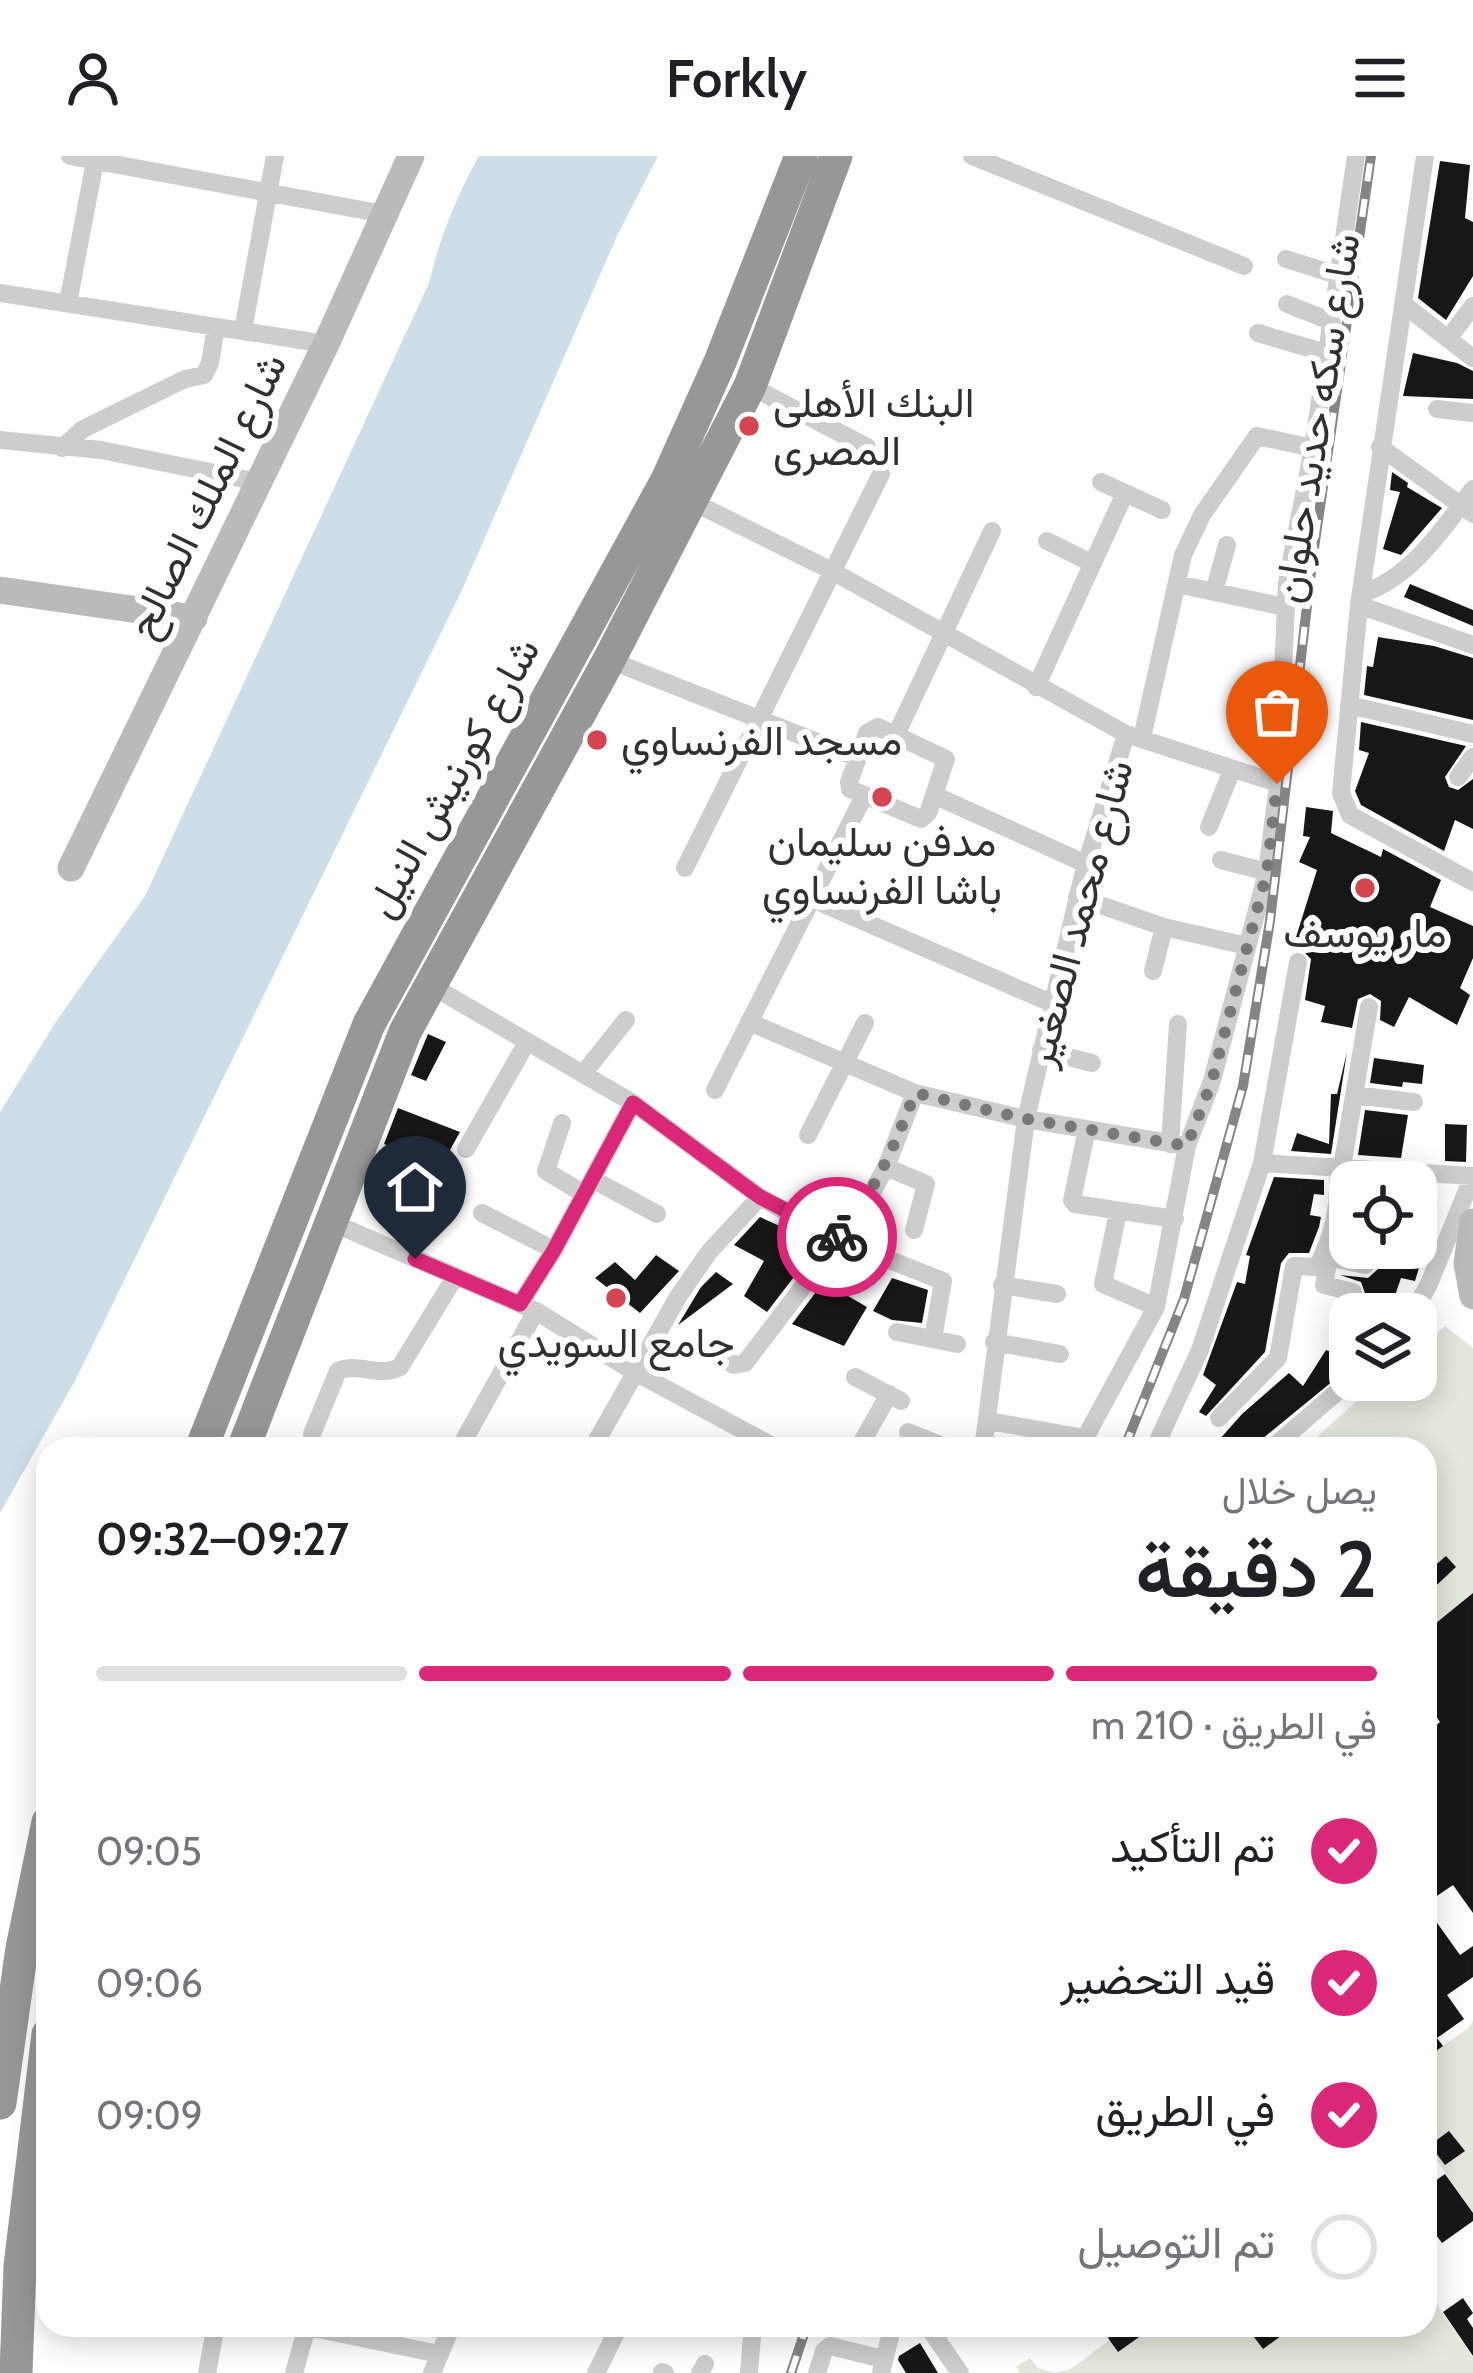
<!DOCTYPE html>
<html lang="ar">
<meta charset="utf-8">
<style>
:root{--surface:#fff;--page:#f2f2f2;--text:#202124;--muted:#757577;--line:#e0e0e0;--accent:#db2777}
body{margin:0;font-family:Cabin,Vazirmatn,sans-serif;background:var(--page);color:var(--text);direction:rtl;height:100vh;display:flex;flex-direction:column;font-size:45px;white-space:nowrap}
*{box-sizing:border-box;margin:0}
p{font-size:39px;color:var(--muted)}
.icon{flex:none;width:66px;height:66px;fill:none;stroke:currentColor;stroke-width:2;stroke-linecap:round;stroke-linejoin:round}
.map{position:relative;flex:1;overflow:hidden;direction:ltr}
.sheet{position:absolute;left:36px;top:1281px;width:1401px;height:900px;display:flex;flex-direction:column;background:var(--surface);border-radius:36px;box-shadow:0 6px 30px #0003;direction:rtl}
.sheet>*{flex:none}
.controls{position:absolute;left:1329px;top:1005px;display:grid;gap:24px}
.controls a{display:grid;place-items:center;width:108px;height:108px;border-radius:24px;background:var(--surface);box-shadow:0 6px 30px #0003;font-size:60px}
.pin{position:absolute;display:grid;place-items:center;width:102px;height:102px;color:#fff;margin:-123px -51px;border-radius:50% 50% 50% 0;rotate:-45deg;box-shadow:0 0 12px #0007}
.pin .icon{rotate:45deg}
.courier{position:absolute;display:grid;place-items:center;width:120px;height:120px;margin:-60px;border:9px solid #db2777;border-radius:50%;background:#fff;color:#222;box-shadow:0 3px 15px #0007}
.head em{font-style:normal;font-weight:600}
.head div{display:flex;flex-direction:column-reverse}
.head{display:flex;align-items:center;justify-content:space-between;height:204px;padding:0 60px}
h1{font-size:78px;font-weight:600;line-height:90px}
.bar{display:grid;grid-template-columns:repeat(4,1fr);gap:18px 12px;align-content:center;height:144px;padding:0 60px}
.bar i{height:15px;border-radius:9px;background:var(--line)}
.bar .current{background:var(--accent)}
.bar p{grid-column:span 4}
ol{padding:0 60px;list-style:none}
li{display:flex;align-items:center;gap:36px;height:132px}
li p{margin-inline-start:auto}
li .icon{padding:12px;border-radius:50%;background:var(--accent);color:#fff;stroke-width:4}
li:last-child{color:var(--muted)}
li i{width:66px;height:66px;border:6px solid var(--line);border-radius:50%}
header{display:flex;justify-content:space-between;align-items:center;height:156px;padding:0 60px;background:var(--surface);font-size:54px;font-weight:600}
.map>svg:first-child{display:block}
.green{fill:#e3e8dc}
.water{fill:#cedee9}
.building{fill:#171717}
.lines{fill:none;stroke-linecap:round;stroke-linejoin:round}
.street{stroke:#cdcdcd;stroke-width:18}
.secondary{stroke:#bababa;stroke-width:27}
.highway{stroke:#979797;stroke-width:33}
.rail-casing{stroke:#858585;stroke-width:10}
.rail{stroke:#fff;stroke-width:6;stroke-dasharray:18;stroke-linecap:butt}
.done{stroke:#787878;stroke-width:12;stroke-dasharray:0 21.6}
.route{stroke:#db2777;stroke-width:15}
.poi-dot{fill:#d44550;stroke:#fff;stroke-width:4.5}
.labels{text-anchor:middle;dominant-baseline:central;stroke-width:12;stroke-linejoin:round;paint-order:stroke}
.poi-label{font-size:42px;fill:#303030;stroke:#fff}
.street-label{font-size:42px;fill:#303030;stroke:#fff}
</style>
<header><svg class="icon" aria-label="menu" viewBox="0 0 24 24"><path d="M4 6h16M4 12h16M4 18h16"/></svg>Forkly<svg class="icon" aria-label="person" viewBox="0 0 24 24"><circle cx="12" cy="8" r="4"/><path d="M4 21q1-7 8-7t8 7"/></svg></header>
<div class="map">
<svg width="1473" height="2217" viewBox="0 0 1473 2217">
<rect width="100%" height="100%" fill="#fff"/>
<path class="green" d="M1445,1170L1473,1192V1437L1426,1475L1425,1293H1303L1381,1224H1416V1195Z
M1473,1865V2057L1425,1987V1903L1467,1873Z
M1425,2131L1473,2201V2217H1020L1016,2211L1030,2202L1038,2212L1055,2217L1072,2212L1130,2169H1425Z"/>
<path class="water" d="M479,0H658L617,80L462,434L76,1223L0,1357V956L57,864L145,740L429,127C440,81 456,41 479,0Z"/>
<path class="building" d="M1440,5L1470,9L1465,62L1473,66V120L1446,164L1418,142Z
M1413,197L1457,207L1473,215V243L1403,240Z
M1392,316L1408,327L1407,331L1442,352L1401,399L1383,393L1400,336L1390,334Z
M1410,428L1473,454V470L1404,441Z
M1378,481L1434,490L1473,502V564L1364,539L1367,510L1373,511Z
M1361,566L1466,590L1445,621L1449,631L1458,634L1473,623V673L1455,664L1444,695L1361,649L1355,635L1369,597L1359,594Z
M1306,651L1333,655L1331,677L1381,701L1383,693L1441,724L1430,751L1473,770V802L1460,832L1470,839L1457,869L1409,841L1394,871L1380,864L1381,845L1370,838L1358,843L1352,872L1321,866L1325,850L1305,844L1311,803L1301,793L1292,794L1317,714L1299,706L1310,681L1303,680Z
M428,878L446,886L426,925L411,919Z
M1347,896L1331,998L1291,995L1297,977L1329,988L1331,938H1337Z
M1374,902L1424,909L1422,928L1403,926L1402,931L1370,927Z
M398,952L460,976L441,1010L436,1008L431,1022L385,1004L397,993L384,988Z
M1365,954L1408,959L1401,1002L1358,999Z
M1445,968L1467,969L1466,1006L1445,1005Z
M1274,1021L1324,1024V1039L1314,1038L1310,1059L1321,1061L1319,1071L1309,1097H1289L1281,1107L1265,1196L1206,1260L1199,1256L1216,1229L1203,1219L1237,1126L1245,1128L1250,1100L1246,1099Z
M760,1061L804,1081L800,1113L767,1156L744,1140L764,1105L734,1089Z
M1350,1092H1425L1415,1125L1401,1122L1391,1151L1367,1143L1361,1126L1340,1119L1368,1122L1378,1113L1373,1098Z
M656,1099L679,1115L640,1157L595,1122L615,1106L635,1124Z
M843,1100L852,1104L836,1133L867,1151L844,1190L792,1168Z
M716,1116L733,1128L678,1169L701,1131Z
M892,1122L928,1134L922,1167L892,1164L873,1155Z
M1335,1188L1350,1196V1211L1262,1283L1258,1293H1211L1242,1258L1289,1217L1303,1230L1326,1194L1331,1196Z
M1446,1400L1456,1411L1425,1440V1418Z
M1473,1437V1757L1453,1729L1425,1748V1580L1440,1566L1425,1544V1476Z
M1425,1750L1460,1799L1473,1790V1821L1447,1839L1464,1863L1437,1882L1443,1890L1425,1903Z
M1449,1975L1465,1995L1445,2009L1430,1989Z
M1445,2018L1473,2057V2065L1442,2087L1425,2064V2057L1432,2052L1425,2042V2032Z
M1463,2142L1473,2157L1467,2163L1473,2172V2200L1443,2156Z
M1126,2169H1156L1118,2196L1108,2182Z
M1245,2169H1296L1263,2193Z
M920,2187L938,2217H906L898,2204L899,2200Z"/>
<g class="lines">
<path class="street" d="M70,0L384,58
M972,0L1244,110
M1425,0L1359,449L1341,637L1350,659L1473,726
M1286,103L1337,119
M0,137L326,188
M68,147L96,0
M1287,148L1330,165
M1403,148L1473,202
M243,174L275,0
M1258,177L1326,197
M1448,183L1473,150
M750,230L867,291
M1437,253L1473,257
M0,284L101,294L259,326
M1380,291L1473,358
M62,292L83,273L185,223L204,219L210,207L216,171
M1101,326L1162,354
M693,346L830,414L1126,578L1277,627
M1047,385L1091,407
M1177,428L1285,451
M1214,436L1227,389
M1361,438C1412,421 1442,374 1473,333
M1359,449L1473,489
M609,504L858,602
M1036,531L1125,337
M1349,549L1473,578
M878,571L946,603L928,657L921,663L850,633L849,626L867,577Z
M896,579L992,375
M1142,582L1183,399L1202,359L1257,280L1313,292
M1458,621L1473,601
M934,639L1086,708
M1209,671L1232,614
M1221,704L1267,716
M685,712L881,318
M1077,741L1164,771L1247,790
M810,742L1051,847
M1153,815L1164,771
M430,829L633,947L760,1041L836,1083L943,1125L933,1183
M749,866L915,937L1026,963L1187,990
M1041,894L1092,907
M583,918L626,864
M715,934L863,642
M1354,939L1414,946
M562,967L546,1015L584,1038
M1087,973L1072,1044L1075,1048L1175,1063
M808,979L865,867
M1170,988L1178,868
M466,993L527,886
M355,1007L455,1046
M1262,1007L1473,1020
M886,1011L926,1028L914,1074
M1342,1011L1369,851
M592,1023L657,1058
M1118,1056L1103,1128L1156,1151
M482,1057L554,1094
M333,1067L536,1155L633,1215L778,1293
M1323,1100L1365,1109
M1319,1108L1327,1112L1324,1129L1353,1136
M1002,1129L1057,1138
M520,1148L554,1094L633,947
M1412,1158L1429,1128L1473,1020
M897,1176L957,1188
M994,1186L1060,1198
M710,1194L734,1209L745,1207L865,1049L886,1011L915,937
M855,1221L901,1245
M1219,1262L1278,1202L1294,1110L1317,1111C1334,1078 1341,1047 1337,1010
M989,1265L1085,1282L1156,1151L1187,990L1212,925L1267,716L1278,628L1287,427L1313,292L1356,0
M908,1276L951,1293
M312,1278L338,1215C358,1206 379,1222 400,1211L455,1121
M459,1293L536,1155
M592,1293L678,1141L709,1096L760,1041
M858,1293L889,1238
M983,1293L1026,963L1083,719L1126,578
M1154,1293L1200,1194L1262,1007L1298,806
M1271,1293L1351,1224
M299,2169L439,2198
M927,2169L960,2217
M662,2216L665,2217
M207,2217L216,2169
M294,2217L307,2171
M432,2217L452,2169
M596,2217L620,2169
M700,2217L705,2208
M749,2217L753,2169
M817,2217L824,2195L830,2190L883,2203
M881,2217L893,2169"/>
<path class="secondary" d="M0,434L194,462
M71,712L326,188L411,0
M1473,1066L1467,1107L1473,1140"/>
<path class="highway" d="M201,1293L369,868L667,324L720,206L801,0
M243,1293L405,876L609,504L750,230L836,0
M0,1947L22,1792L48,1666
M16,2217L20,2110L48,1878"/>
<defs>
<path id="rail" d="M1124,1293L1184,1143L1243,930L1270,765L1313,399L1371,0
M791,2217L807,2169"/>
</defs>
<use href="#rail" class="rail-casing"/>
<use href="#rail" class="rail"/>
</g>
<g class="lines">
<path class="done" d="M837,1081C875,1037 894,991 915,937L1026,963L1187,990L1212,925L1267,716L1277,628"/>
<path class="route" d="M415,1103L520,1148L554,1094L633,947L760,1041L837,1081"/>
</g>
<g class="poi-dot">
<circle cx="749" cy="270" r="12"/>
<circle cx="597" cy="584" r="12"/>
<circle cx="882" cy="641" r="12"/>
<circle cx="1365" cy="732" r="12"/>
<circle cx="616" cy="1142" r="12"/>
</g>
<g class="labels">
<g class="poi-label">
<text x="773" y="246" text-anchor="start">البنك الأهلى<tspan x="773" dy="48">المصرى</tspan></text>
<text x="621" y="584" text-anchor="start">مسجد الفرنساوي</text>
<text x="882" y="685">مدفن سليمان<tspan x="882" dy="48">باشا الفرنساوي</tspan></text>
<text x="1365" y="776">مار يوسف</text>
<text x="616" y="1186">جامع السويدي</text>
</g>
<g class="street-label">
<text transform="translate(1316 262) rotate(-81)">شارع سكه حديد حلوان</text>
<text transform="translate(206 339) rotate(-64)">شارع الملك الصالح</text>
<text transform="translate(452 621) rotate(-61)">شارع كورنيش النيل</text>
<text transform="translate(1078 757) rotate(-75)">شارع محمد الصغير</text>
</g>
</g>
</svg>
<div class="controls">
<a><svg class="icon" aria-label="locate" viewBox="0 0 24 24"><circle cx="12" cy="12" r="6"/><path d="M12 2v4M12 18v4M2 12h4M18 12h4"/></svg></a>
<a><svg class="icon" aria-label="layers" viewBox="0 0 24 24"><path d="M12 4l9 5-9 5-9-5zM3 14l9 5 9-5"/></svg></a>
</div>
<div class="pin" style="left:1277px;top:628px;background:#ea580c"><svg class="icon" aria-label="bag" viewBox="0 0 24 24"><path d="M5 8h14l-1 12H6zM9 8a3 3 0 0 1 6 0"/></svg></div>
<div class="pin" style="left:415px;top:1103px;background:#1f2937"><svg class="icon" aria-label="home" viewBox="0 0 24 24"><path d="M3 11l9-7 9 7M6 9v11h12V9"/></svg></div>
<div class="courier" style="left:837px;top:1081px"><svg class="icon" aria-label="bike" viewBox="0 0 24 24"><circle cx="6" cy="16" r="4"/><circle cx="18" cy="16" r="4"/><path d="M6 16l4-8h5l3 8M10 8l3 8H6M13 5h3"/></svg></div>
<section class="sheet">
<div class="head"><div><h1>2 دقيقة</h1><p>يصل خلال</p></div><em>09:27–09:32</em></div>
<div class="bar"><i class="current"></i><i class="current"></i><i class="current"></i><i></i><p>في الطريق · 210 m</p></div>
<ol>
<li><svg class="icon" aria-label="check" viewBox="0 0 24 24"><path d="M5 12l5 5 9-10"/></svg>تم التأكيد<p>09:05</p></li>
<li><svg class="icon" aria-label="check" viewBox="0 0 24 24"><path d="M5 12l5 5 9-10"/></svg>قيد التحضير<p>09:06</p></li>
<li><svg class="icon" aria-label="check" viewBox="0 0 24 24"><path d="M5 12l5 5 9-10"/></svg>في الطريق<p>09:09</p></li>
<li><i></i>تم التوصيل</li>
</ol>
</section>
</div>
